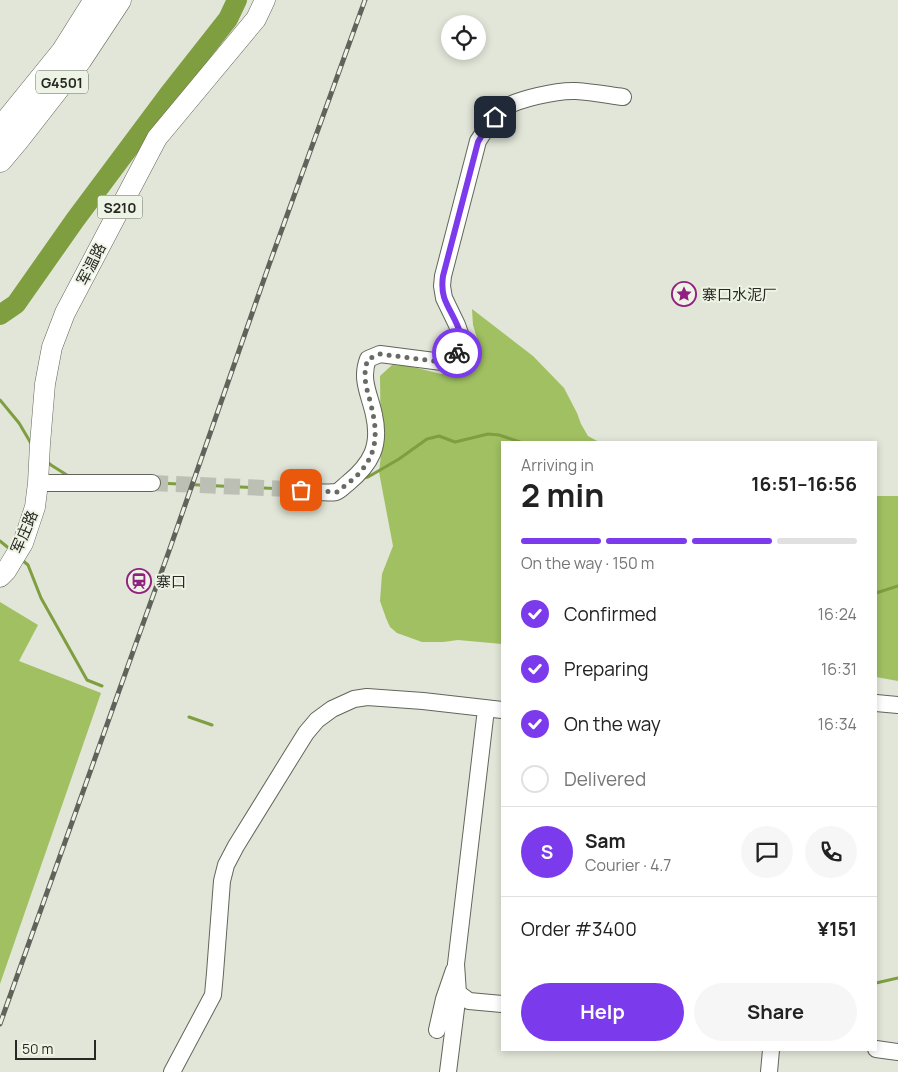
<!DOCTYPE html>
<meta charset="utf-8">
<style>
:root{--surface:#fff;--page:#f6f6f6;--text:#222;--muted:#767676;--line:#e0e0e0;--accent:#7c3aed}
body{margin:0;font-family:Manrope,"Noto Sans SC",sans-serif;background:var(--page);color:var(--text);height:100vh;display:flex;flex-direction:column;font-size:19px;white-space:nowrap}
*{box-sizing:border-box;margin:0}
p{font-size:16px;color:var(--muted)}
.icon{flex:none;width:28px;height:28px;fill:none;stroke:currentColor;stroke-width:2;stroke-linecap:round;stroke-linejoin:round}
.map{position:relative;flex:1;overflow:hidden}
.panel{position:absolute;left:501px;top:441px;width:376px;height:610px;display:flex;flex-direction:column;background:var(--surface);border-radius:0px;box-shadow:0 2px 8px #0003}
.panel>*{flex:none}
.buttons{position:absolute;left:441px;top:15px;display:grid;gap:10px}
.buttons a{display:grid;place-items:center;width:45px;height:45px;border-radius:50%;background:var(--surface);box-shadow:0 2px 8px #0003;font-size:25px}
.scale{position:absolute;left:15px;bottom:12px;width:81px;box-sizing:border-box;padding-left:5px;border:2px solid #272924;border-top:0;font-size:14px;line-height:18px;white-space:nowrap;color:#272924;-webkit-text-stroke:4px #eef4e5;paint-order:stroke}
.pin{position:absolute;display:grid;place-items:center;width:42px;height:42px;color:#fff;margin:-21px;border-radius:10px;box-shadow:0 2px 8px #0006}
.courier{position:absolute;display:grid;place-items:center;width:50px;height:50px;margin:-25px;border:4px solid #7c3aed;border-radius:50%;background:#fff;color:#222;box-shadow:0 1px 6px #0007}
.overview em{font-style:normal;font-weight:700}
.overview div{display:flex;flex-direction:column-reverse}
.overview{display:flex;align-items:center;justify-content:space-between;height:85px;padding:0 20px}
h1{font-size:32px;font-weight:700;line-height:38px}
.bar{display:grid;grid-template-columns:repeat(4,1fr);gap:8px 5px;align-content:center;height:60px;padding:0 20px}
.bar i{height:6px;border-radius:4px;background:var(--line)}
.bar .selected{background:var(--accent)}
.bar p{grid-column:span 4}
.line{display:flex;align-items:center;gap:12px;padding:0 20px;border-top:1px solid var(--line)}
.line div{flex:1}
.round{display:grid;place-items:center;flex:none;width:52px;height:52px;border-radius:26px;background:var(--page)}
ol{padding:0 20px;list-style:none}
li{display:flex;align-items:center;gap:15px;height:55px}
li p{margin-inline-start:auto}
li .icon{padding:5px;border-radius:50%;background:var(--accent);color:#fff;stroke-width:4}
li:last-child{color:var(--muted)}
li i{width:28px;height:28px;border:2px solid var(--line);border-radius:50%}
.primary-button{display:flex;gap:10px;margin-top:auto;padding:10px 20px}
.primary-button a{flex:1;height:58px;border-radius:30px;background:var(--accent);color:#fff;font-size:20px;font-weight:700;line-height:58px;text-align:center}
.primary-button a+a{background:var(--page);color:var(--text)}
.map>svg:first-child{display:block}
.forest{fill:#a0c062}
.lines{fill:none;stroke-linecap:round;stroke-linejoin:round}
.stream{stroke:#7f9e40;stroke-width:3}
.river{stroke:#7f9e40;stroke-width:20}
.minor-tunnel{stroke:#bcc0b4;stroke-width:16;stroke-dasharray:16 8;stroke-linecap:butt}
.minor-casing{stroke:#616659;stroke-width:18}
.major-casing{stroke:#616659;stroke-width:21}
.highway-casing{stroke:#616659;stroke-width:25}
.minor{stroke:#fff;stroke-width:16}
.major{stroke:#fff;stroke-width:20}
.highway{stroke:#fff;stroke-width:24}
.rail-casing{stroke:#60625b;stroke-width:5}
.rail{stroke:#eef4e5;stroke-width:3;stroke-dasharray:9;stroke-linecap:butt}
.done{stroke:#686b63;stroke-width:5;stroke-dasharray:0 9}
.route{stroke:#7c3aed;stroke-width:6}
.labels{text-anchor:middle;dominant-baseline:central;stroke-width:4;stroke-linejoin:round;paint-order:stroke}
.shield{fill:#eef4e5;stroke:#63665e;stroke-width:1}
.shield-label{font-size:14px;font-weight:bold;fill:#272924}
.street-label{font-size:15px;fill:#272924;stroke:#eef4e5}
.poi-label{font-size:15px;fill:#272924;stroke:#eef4e5;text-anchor:start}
</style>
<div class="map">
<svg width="898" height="1072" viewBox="0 0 898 1072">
<rect width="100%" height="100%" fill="#e1e6d8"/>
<path class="forest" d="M472,309L533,356L564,388L577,413L581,424L588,436L599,442H502V644L458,640L443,642H422L397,633L390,627L386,618L380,601L382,574L393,546L379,472L381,455L380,376L392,365L409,366L441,374L468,371L480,363V348L473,325Z
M876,496H898V681L876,677Z
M0,602L38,625L19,661L101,693L0,984Z"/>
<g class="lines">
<path class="stream" d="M0,400L19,423L32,445
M46,461L51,465L70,477
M363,478L368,477L399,459L427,439L439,436L455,442L488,434L499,435L520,442
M158,483L284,489
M0,541L11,550
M21,559L28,565L41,598L87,680L102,686
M876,593L898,586
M189,717L212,725
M876,983L898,978"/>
<path class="river" d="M0,315L16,304L75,220L169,94L228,19L237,0"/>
<path class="minor-tunnel" d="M152,483L289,489"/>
<defs>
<path id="minor" d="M38,483H152
M289,489C302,490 324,494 336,492C340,491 344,486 348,483C371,464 381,446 374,415C370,395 360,380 368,359L380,354L442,362L452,358L460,350L462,339L457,325L444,298L442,286L443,276L478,141C485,131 491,118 501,110C515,99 559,90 576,91C592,92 608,95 623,97
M876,703L898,705
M486,709L456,964L458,993L469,1001L502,1004
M437,1030L444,999L454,970
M876,1049L898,1052
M172,1072L213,995L215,973L222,881L226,865L236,846L291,757L306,733L317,720L332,709L354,699L367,697L423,701L502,710
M448,1072L458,993
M769,1072L771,1050"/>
<path id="major" d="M0,577L6,571L23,543L35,507L38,483L40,444L45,384L52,347L65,313L157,138L256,19L265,0"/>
<path id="highway" d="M0,130L64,51L96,0
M0,160L16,141L80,59L119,0"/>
</defs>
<use href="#minor" class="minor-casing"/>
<use href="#major" class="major-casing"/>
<use href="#highway" class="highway-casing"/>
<use href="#minor" class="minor"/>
<use href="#major" class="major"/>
<use href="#highway" class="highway"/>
<defs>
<path id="rail" d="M0,1024L169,551L269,265L365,0"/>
</defs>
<use href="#rail" class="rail-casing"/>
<use href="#rail" class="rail"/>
</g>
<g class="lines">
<path class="done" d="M301,490L337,492C345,485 355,479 361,471C381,448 376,424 369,397C365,383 363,373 368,359L380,354L442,362L452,358L457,353"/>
<path class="route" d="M457,353C471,338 448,312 444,297C442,290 442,283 443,276L478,142L488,125L495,117"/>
</g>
<defs>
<symbol id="sight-ring" viewBox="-11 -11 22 22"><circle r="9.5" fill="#eef4e5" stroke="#912181" stroke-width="1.5"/><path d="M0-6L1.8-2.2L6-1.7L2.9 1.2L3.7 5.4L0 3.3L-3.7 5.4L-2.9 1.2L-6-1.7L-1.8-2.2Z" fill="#912181"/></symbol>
<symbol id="station-ring" viewBox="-11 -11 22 22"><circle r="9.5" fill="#eef4e5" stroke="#912181" stroke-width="1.5"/><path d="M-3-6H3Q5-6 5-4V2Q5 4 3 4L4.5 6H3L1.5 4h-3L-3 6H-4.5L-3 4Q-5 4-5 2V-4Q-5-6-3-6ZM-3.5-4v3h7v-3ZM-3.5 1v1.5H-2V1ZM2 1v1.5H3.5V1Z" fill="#912181"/></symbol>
</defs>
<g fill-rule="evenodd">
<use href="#sight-ring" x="670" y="280" width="28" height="28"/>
<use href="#station-ring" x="125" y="567" width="28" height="28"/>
</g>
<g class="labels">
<g class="shield">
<rect x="36" y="70.5" width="52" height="23" rx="4"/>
<rect x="97.5" y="195.5" width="45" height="23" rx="4"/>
</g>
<g class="shield-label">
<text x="62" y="82">G4501</text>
<text x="120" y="207">S210</text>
</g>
<g class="street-label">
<text transform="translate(91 264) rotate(-63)">军温路</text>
<text transform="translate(24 532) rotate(-67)">军庄路</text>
</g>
<g class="poi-label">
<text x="702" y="294">寨口水泥厂</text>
<text x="156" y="581">寨口</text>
</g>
</g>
</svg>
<div class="buttons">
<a><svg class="icon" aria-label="locate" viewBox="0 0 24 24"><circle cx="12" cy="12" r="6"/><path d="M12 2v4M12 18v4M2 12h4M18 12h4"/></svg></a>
</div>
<div class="scale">50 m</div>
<div class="pin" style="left:301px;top:490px;background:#ea580c"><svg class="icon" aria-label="bag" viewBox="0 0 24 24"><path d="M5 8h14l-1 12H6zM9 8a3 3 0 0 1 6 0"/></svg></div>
<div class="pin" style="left:495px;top:117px;background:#1f2937"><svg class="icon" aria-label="home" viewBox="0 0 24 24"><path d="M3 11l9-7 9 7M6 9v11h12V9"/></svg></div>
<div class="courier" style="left:457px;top:353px"><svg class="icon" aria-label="bike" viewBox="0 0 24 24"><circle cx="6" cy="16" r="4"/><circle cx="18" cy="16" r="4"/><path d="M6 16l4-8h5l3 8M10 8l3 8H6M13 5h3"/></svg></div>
<section class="panel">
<div class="overview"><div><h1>2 min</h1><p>Arriving in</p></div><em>16:51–16:56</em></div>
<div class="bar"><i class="selected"></i><i class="selected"></i><i class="selected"></i><i></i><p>On the way · 150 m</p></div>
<ol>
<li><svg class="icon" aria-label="check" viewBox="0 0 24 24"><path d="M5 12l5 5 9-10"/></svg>Confirmed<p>16:24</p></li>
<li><svg class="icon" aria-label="check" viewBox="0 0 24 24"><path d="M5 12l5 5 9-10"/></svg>Preparing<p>16:31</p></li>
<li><svg class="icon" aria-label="check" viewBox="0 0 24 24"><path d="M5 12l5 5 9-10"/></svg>On the way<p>16:34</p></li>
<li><i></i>Delivered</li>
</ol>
<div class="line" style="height:90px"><b class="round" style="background:var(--accent);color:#fff">S</b><div><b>Sam</b><p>Courier · 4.7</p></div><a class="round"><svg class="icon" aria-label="chat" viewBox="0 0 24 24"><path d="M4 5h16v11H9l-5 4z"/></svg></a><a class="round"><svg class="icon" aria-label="phone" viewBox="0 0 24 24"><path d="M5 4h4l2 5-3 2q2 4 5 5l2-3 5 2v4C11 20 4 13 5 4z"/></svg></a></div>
<div class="line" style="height:65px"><div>Order #3400</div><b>¥151</b></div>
<div class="primary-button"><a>Help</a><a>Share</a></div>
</section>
</div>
